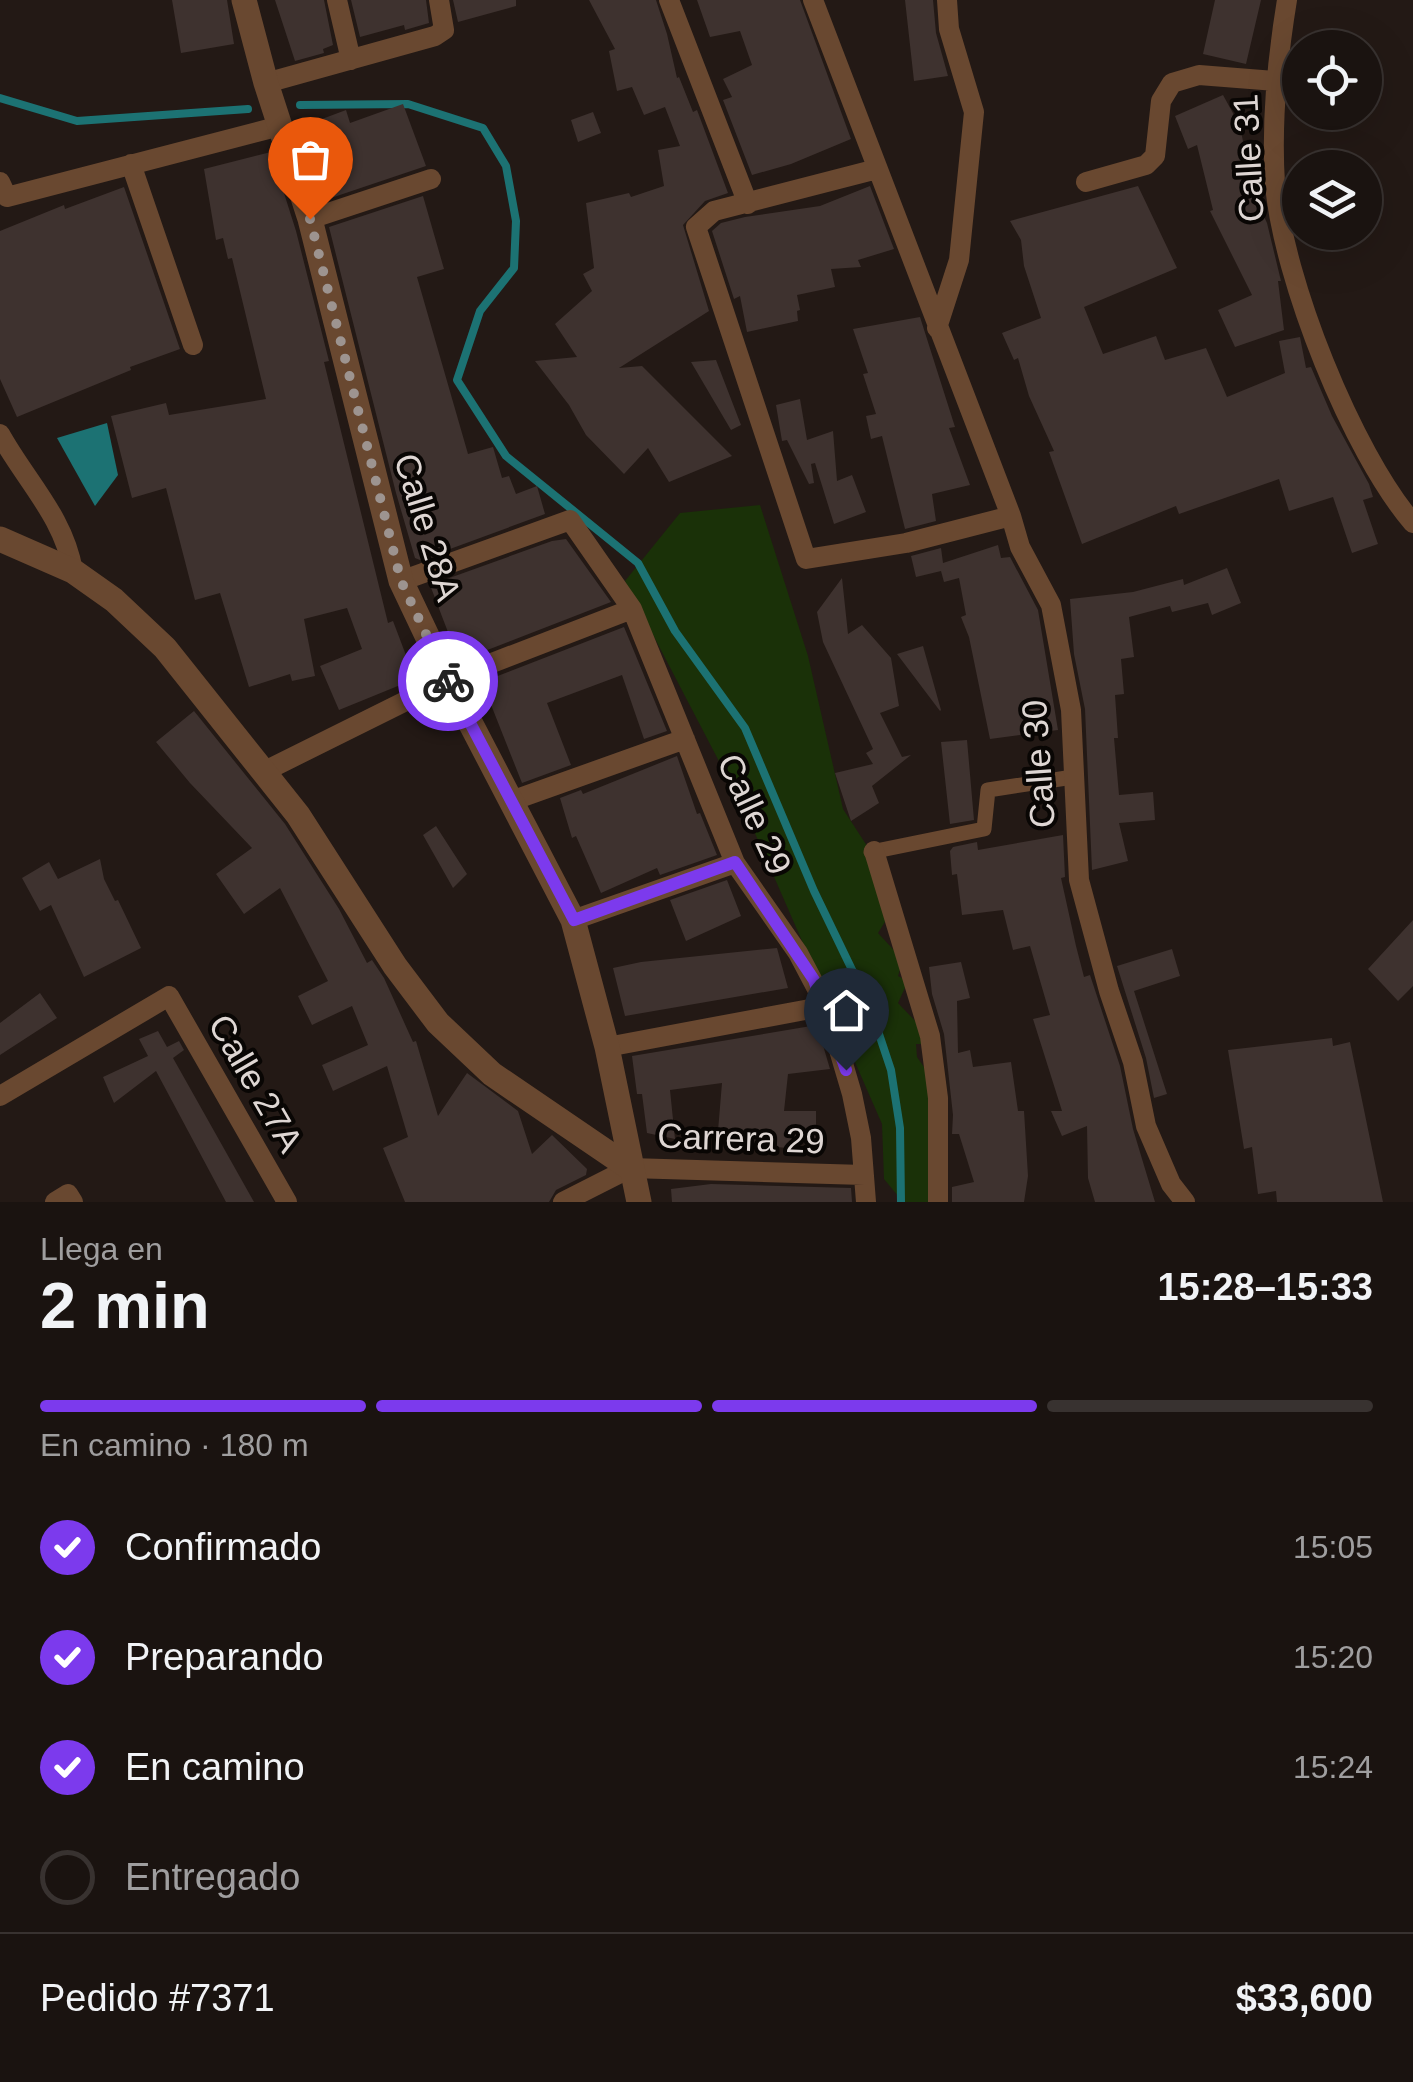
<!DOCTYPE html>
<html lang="es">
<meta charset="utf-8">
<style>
:root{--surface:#1a1310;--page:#231c19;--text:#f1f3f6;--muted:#9f9e9f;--line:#383230;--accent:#7c3aed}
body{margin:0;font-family:Helvetica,sans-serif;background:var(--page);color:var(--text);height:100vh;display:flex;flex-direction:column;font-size:38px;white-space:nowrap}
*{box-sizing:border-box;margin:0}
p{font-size:32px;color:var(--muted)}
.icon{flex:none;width:55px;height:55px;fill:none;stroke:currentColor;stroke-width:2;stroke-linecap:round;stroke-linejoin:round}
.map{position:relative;height:1202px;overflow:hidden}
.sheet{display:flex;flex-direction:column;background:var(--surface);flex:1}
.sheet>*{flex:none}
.buttons{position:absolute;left:1282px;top:30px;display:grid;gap:20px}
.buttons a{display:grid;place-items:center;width:100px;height:100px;border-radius:50%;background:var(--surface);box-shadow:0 10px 40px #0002,0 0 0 2px var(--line);font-size:50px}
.pin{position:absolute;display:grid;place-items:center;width:85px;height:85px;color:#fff;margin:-102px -42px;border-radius:50% 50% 50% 0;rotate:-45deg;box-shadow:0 0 10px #0007}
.pin .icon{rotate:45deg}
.courier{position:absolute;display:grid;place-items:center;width:100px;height:100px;margin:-50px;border:8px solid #7c3aed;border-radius:50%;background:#fff;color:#222;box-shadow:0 2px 12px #0007}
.headline em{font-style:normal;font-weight:700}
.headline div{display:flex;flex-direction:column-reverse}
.headline{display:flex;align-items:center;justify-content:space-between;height:170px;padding:0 40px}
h1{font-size:65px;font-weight:700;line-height:75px}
.bar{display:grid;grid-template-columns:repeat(4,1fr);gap:15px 10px;align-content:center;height:120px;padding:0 40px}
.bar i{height:12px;border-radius:8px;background:var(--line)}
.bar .current{background:var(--accent)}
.bar p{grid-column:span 4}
.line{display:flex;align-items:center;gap:25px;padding:0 40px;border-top:2px solid var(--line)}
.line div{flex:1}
ol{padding:0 40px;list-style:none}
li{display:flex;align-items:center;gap:30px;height:110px}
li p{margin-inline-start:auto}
li .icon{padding:10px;border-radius:50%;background:var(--accent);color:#fff;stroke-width:4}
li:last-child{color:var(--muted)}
li i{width:55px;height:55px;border:5px solid var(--line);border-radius:50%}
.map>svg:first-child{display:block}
.green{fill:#1a3108}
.water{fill:#1c7273}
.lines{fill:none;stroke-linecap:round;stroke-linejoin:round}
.stream{stroke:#1c7273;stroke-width:8}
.building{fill:#3e322f}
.pedestrian{stroke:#694830;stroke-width:15}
.minor{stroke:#694830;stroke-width:20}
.tertiary{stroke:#694830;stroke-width:25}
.done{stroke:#9d9490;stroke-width:10;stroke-dasharray:0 18}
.route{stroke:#7c3aed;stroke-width:12}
.labels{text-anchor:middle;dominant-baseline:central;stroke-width:8;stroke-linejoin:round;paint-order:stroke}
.street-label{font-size:35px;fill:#ded6d3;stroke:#090604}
</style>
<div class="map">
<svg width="1413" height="1202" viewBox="0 0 1413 1202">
<rect width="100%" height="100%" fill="#231915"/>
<path class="green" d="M760,505L808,656L843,809L871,852L888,917L878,933L903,960L898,976L908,981L898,1003L920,1026L927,1044H916L917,1057L933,1080L940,1173L928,1176L930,1202H903L884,1179L882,1124L747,815L625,581L680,513Z"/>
<path class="water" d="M107,423L118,475L95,506L57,438Z"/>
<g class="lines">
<path class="stream" d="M0,98L77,121L248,109
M300,105L408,104L483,128L506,166L516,221L514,268L480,311L457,380L506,456L638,563L675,631L745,728L814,891L870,1007L891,1070L900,1128L901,1202"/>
</g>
<path class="building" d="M172,0H227L234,44L181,53Z
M275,0H324L333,45L323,49L324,53L295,61Z
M351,0H426L429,23L405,30L404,25L360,37Z
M453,0H516V6L458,22Z
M589,0H656L667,34L677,78L679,77L693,112L697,110L728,193L705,201L683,225L709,311L619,368L642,366L732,456L669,482L648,448L624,474L586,435L569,405L535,361L577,357L555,324L592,291L583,274L594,268L586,203L629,193L631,197L664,186L658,150L680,146L665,107L644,115L632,87L617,91L609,51L615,49Z
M697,0H800L851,139L791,164L752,175L723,100L732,97L723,79L752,65L740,31L710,37Z
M905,0H933L936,33L948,76L914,81Z
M1215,0H1261L1246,64L1203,54Z
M1223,95L1240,126L1253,193L1267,223L1281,281H1278L1284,330L1235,347L1218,310L1252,295L1210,211L1213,210L1197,145L1188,149L1175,116Z
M403,104L426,166L325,200L298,128L346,110L350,123Z
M593,112L601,133L578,142L571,120Z
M271,152L296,231L329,361L324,362L388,623L393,621L415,679L339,710L320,666L362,649L347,608L304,619L315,676L292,681L290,674L249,687L220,593L195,600L166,488L132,498L111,416L166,403L169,415L266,399L232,258L228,259L223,238L216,240L204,169Z
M870,186L894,249L858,260L861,267L831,269L835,287L797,295L800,310L797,311L798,321L747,332L740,296L734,299L712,231L721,223L745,217L820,206Z
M1138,186L1177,268L1084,307L1103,354L1156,336L1165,360L1206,348L1227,397L1285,373L1279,341L1300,337L1306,368L1311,367L1332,416L1369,484L1373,497L1363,500L1378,544L1352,553L1333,497L1289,511L1279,479L1179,514L1176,506L1082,544L1049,452L1054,451L1029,396L1018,358L1014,360L1002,333L1041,318L1024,266L1021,240L1010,221Z
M124,187L180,349L130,367L131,370L17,417L0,379V231L64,205L65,209Z
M423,196L444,269L417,277L468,454L493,447L502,478L509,476L516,494L537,486L545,514L420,560L415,558L396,493L329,227Z
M920,317L955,427L949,428L970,485L932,494L936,521L905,529L882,436L871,439L866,416L876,414L863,374L868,373L853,329Z
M716,360L741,425L731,430L691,362Z
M800,399L807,440L833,431L837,481L852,475L866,512L834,524L815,463L811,464L814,483L809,484L787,440L782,441L776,405Z
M566,539L611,602L459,661L430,585L552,541Z
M998,545L1001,558L1010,557L1038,610L1058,730L990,739L969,637L961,617L966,615L959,578L944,582L941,571L916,577L911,556L941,548L943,563Z
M1227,568L1241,603L1212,615L1208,603L1172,612L1170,606L1129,617L1134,657L1121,659L1124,694L1115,695L1118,738H1114L1119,795L1153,792L1155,820L1119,823L1128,861L1092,870L1085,709L1074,654L1070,599L1133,592L1183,579L1184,585Z
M842,578L848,634L862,625L891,658L899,706L880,713L902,757L911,755L872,786L879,803L851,821L835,773L873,764L866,753L873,749L823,642L817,612Z
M624,627L667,731L644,739L622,675L547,703L571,765L522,783L482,682Z
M923,646L941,710L940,711L897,654Z
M194,711L285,824L339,909L367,963L372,960L384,978L413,1042L416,1041L438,1116L467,1073L518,1111L532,1154L552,1135L587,1169L586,1175L556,1190L549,1202H405L383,1148L408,1137L387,1066L333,1091L322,1065L368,1045L352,1006L312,1025L298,996L328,981L280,888L244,914L216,874L252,848L190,783L156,742Z
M967,740L974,820L950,824L941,742Z
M677,756L697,814L700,813L717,855L660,875L657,868L601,893L576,836L572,838L560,798L581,790L583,794Z
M436,826L467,874L453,888L423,835Z
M1063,835L1065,877L1061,878L1076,946L1084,977L1090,975L1120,1066L1133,1129L1155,1202H1095L1088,1178L1087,1126L1062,1136L1051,1111H1062L1033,1019L1050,1015L1030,946L1013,950L1003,910L962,915L957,874L952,875L950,851L953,847L977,842L978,850Z
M100,859L104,879L115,901L118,900L141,948L84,977L51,905L40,911L22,878L49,862L58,879Z
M727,880L741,916L686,941L670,900Z
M1413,920V986L1398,1001L1368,969Z
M777,948L788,988L625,1016L613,968L641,962Z
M1172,949L1180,976L1134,991L1167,1094L1154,1098L1146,1058L1117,966Z
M961,962L970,998L957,1001L958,1053L970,1050L973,1067L1011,1062L1018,1111H1024L1028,1176L1024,1202H952V1187L974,1182L959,1134H952L953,1115L944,1034L932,994L929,967Z
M40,993L57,1018L0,1055V1023Z
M817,1025L830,1069L788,1074L784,1111H816V1138L787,1148L747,1144L748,1133L718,1131L722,1083L670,1090L675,1139L647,1133L642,1094H637L632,1056Z
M158,1031L167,1047L179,1041L184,1050L173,1058L254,1202H226L156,1071L114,1103L103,1077L148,1056L139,1039Z
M1332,1038L1333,1046L1350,1042L1383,1202H1277L1276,1191L1258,1194L1252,1147L1244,1149L1228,1050Z
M711,1184L851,1188L852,1202H672L671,1189Z"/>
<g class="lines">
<path class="pedestrian" d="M871,852L984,829L988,790L1073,777"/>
<path class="minor" d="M337,0L351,60
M669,0L748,204
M813,0L1011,516L1020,547L1051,605L1071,710L1079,880L1109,991L1133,1062L1146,1126L1171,1184L1185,1202
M1287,0C1277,61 1271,122 1275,184C1283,279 1352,452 1413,523
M266,83L435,36L444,30L439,0
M131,164L193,345
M877,169L714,211L696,227L806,559L906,543L1011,516
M0,182L7,197L280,126
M1086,182L1146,165L1155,156L1161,101L1172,83L1199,75L1275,81
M310,219L431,179
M937,328L959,260L974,112L949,29L947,0
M0,434C26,481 64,517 73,571
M401,581L570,520L632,609L735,863L798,953L826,1006L852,1094L861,1138L866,1202
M265,771L448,680L632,609
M511,801L685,739
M874,851L930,1036L938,1098V1202
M573,920L735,863
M607,1047L826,1006
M0,1096L169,996L287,1202
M55,1202L68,1194L73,1202
M563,1202L630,1168L864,1175"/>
<path class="tertiary" d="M244,0L266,83L310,219L401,581L448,680L573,920L607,1047L639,1202
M0,539L73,571L114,600L165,648L298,815L395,966L438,1023L492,1074L630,1168"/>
</g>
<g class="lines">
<path class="done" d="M310,219L401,581L448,681"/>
<path class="route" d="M448,681L574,920L735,862L814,980L846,1070"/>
</g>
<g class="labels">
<g class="street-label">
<text transform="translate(1248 158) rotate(-93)">Calle 31</text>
<text transform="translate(428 527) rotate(73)">Calle 28A</text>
<text transform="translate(1038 764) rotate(-94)">Calle 30</text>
<text transform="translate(755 814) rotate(65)">Calle 29</text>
<text transform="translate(256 1083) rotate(60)">Calle 27A</text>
<text transform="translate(741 1138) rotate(2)">Carrera 29</text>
</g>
</g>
</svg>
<div class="buttons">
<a><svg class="icon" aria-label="locate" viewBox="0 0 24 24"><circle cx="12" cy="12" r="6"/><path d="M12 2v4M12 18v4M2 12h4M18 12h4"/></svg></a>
<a><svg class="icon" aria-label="layers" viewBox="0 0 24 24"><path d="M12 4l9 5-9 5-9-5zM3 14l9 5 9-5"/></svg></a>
</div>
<div class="pin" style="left:310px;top:219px;background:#ea580c"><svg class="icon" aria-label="bag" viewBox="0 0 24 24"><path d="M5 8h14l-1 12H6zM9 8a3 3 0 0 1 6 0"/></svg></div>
<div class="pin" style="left:846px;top:1070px;background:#1f2937"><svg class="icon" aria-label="home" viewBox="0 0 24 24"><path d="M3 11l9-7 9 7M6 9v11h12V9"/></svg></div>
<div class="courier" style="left:448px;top:681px"><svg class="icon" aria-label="bike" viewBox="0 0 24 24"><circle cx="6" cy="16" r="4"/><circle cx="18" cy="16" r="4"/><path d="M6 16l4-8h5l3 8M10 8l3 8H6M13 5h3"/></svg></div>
</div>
<section class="sheet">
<div class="headline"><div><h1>2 min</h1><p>Llega en</p></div><em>15:28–15:33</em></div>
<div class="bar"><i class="current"></i><i class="current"></i><i class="current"></i><i></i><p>En camino · 180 m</p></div>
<ol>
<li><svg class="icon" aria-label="check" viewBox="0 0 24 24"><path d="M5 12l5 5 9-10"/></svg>Confirmado<p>15:05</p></li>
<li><svg class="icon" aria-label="check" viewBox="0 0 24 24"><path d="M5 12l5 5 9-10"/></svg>Preparando<p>15:20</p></li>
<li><svg class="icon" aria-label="check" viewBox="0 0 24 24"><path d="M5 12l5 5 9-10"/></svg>En camino<p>15:24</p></li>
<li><i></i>Entregado</li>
</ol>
<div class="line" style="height:130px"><div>Pedido #7371</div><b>$33,600</b></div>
</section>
